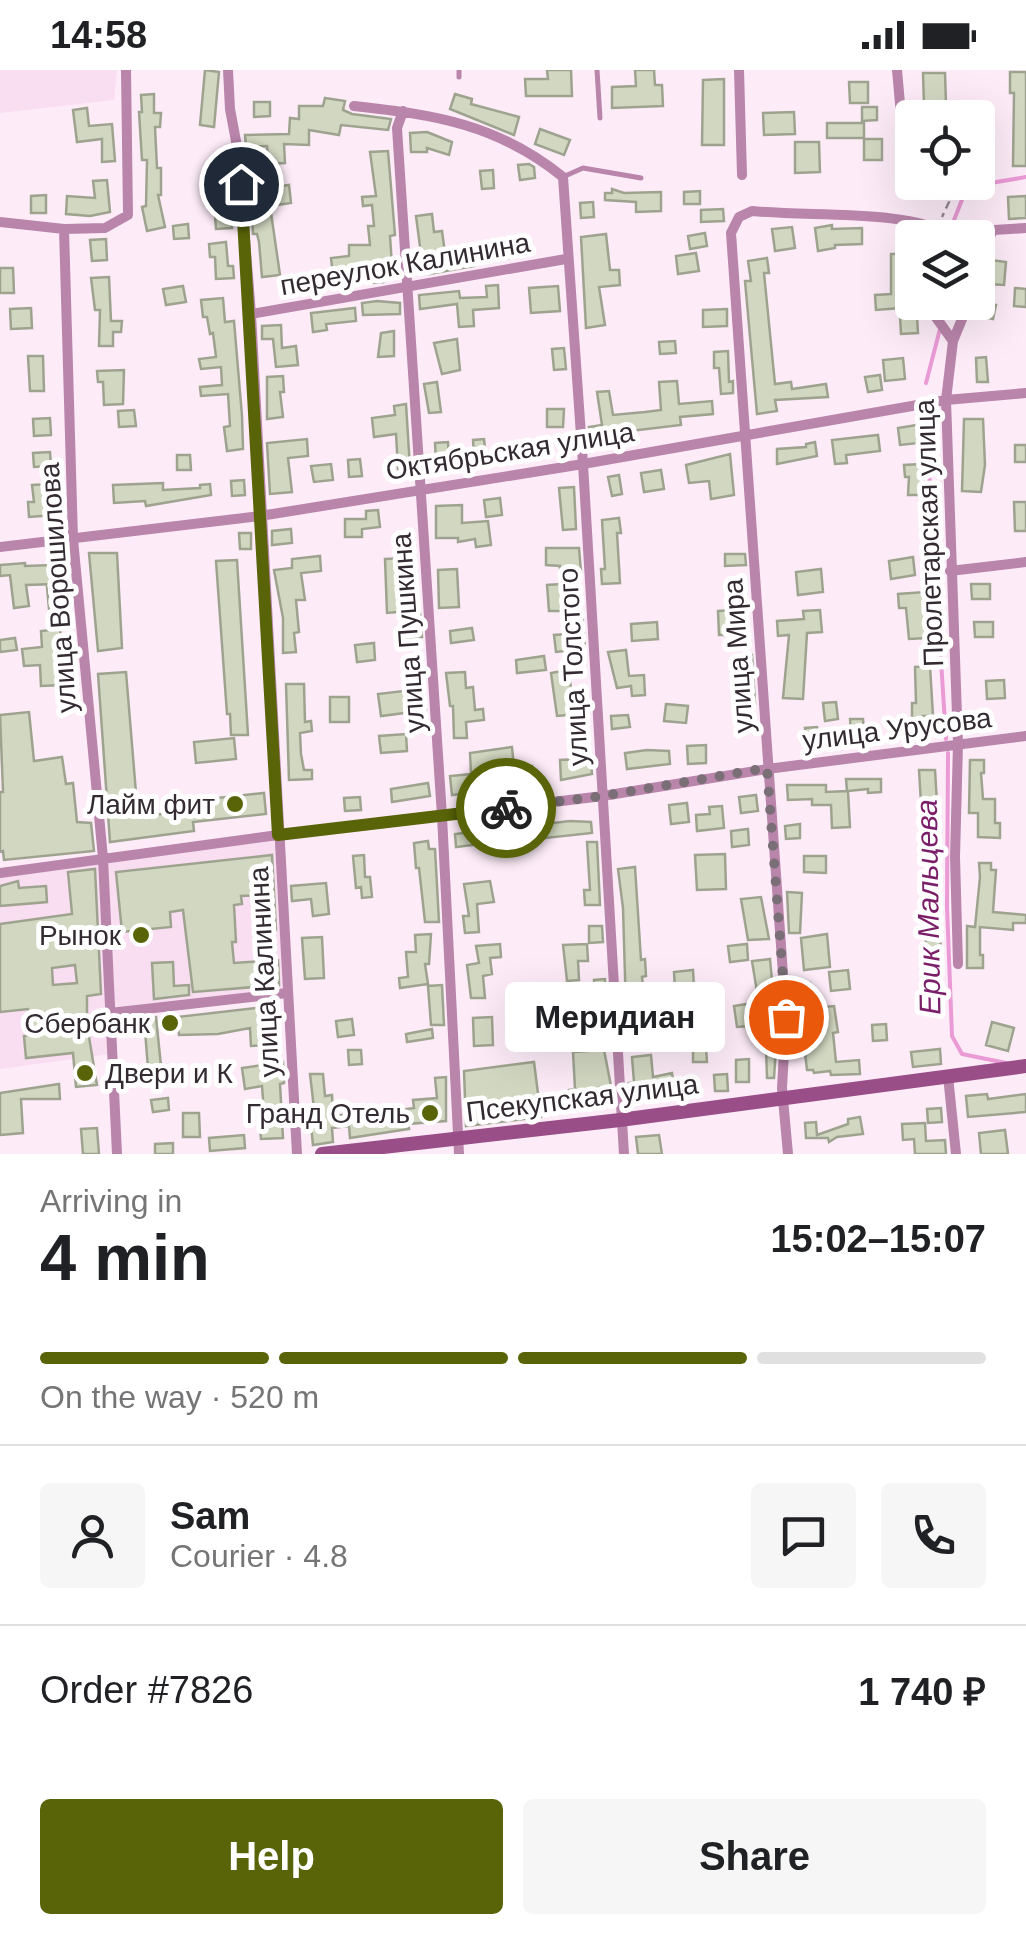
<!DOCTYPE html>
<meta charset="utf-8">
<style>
:root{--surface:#fff;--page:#f6f6f6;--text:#202124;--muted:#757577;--line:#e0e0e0;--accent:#586407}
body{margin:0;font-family:Arial,sans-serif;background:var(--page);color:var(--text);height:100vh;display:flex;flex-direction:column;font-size:38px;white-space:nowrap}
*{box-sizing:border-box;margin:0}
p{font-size:32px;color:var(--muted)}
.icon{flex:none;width:55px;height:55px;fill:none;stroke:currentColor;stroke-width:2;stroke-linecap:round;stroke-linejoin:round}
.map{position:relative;height:1084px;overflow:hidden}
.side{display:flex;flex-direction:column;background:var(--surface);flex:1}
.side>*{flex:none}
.controls{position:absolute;left:895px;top:30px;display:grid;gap:20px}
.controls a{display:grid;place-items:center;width:100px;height:100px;border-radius:10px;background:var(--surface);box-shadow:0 10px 40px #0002;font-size:50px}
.pin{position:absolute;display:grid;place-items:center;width:85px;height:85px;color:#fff;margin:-42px;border:5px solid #fff;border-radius:50%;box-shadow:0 2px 10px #0007}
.courier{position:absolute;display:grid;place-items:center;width:100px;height:100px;margin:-50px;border:8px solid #586407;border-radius:50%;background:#fff;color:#222;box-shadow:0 2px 12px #0007}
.bubble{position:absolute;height:70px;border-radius:10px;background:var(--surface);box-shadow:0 10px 40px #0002;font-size:32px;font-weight:700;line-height:70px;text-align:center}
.head em{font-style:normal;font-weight:700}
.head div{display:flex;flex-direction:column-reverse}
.head{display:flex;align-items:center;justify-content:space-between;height:170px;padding:0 40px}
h1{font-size:65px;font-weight:700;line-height:75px}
.bar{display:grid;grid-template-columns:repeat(4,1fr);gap:15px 10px;align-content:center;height:120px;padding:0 40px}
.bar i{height:12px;border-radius:8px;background:var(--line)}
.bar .on{background:var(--accent)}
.bar p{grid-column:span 4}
.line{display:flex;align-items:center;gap:25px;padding:0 40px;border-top:2px solid var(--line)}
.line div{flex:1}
.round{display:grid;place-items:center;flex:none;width:105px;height:105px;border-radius:10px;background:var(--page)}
.cta{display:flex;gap:20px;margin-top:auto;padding:20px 40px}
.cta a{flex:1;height:115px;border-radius:10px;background:var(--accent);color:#fff;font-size:40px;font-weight:700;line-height:115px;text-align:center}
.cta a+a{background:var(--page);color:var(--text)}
.status{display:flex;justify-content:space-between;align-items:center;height:70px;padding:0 50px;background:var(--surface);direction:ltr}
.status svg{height:28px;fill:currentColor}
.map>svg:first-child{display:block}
.built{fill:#f9ddf1}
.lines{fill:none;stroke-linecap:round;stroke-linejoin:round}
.stream{stroke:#ea9ad5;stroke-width:4}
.building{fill:#d2d7c2;stroke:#9ea38f;stroke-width:2.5;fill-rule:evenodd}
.path{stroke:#958992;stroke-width:2.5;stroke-dasharray:8 5;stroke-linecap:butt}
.lane{stroke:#b985ab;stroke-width:5}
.street{stroke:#b985ab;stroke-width:10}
.secondary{stroke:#994e87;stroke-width:14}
.done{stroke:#7a6f77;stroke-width:10;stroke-dasharray:0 18}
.route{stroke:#586407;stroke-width:12}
.poi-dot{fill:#586407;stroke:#fff;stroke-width:4}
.labels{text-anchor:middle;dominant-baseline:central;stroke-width:10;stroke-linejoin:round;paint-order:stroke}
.street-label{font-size:28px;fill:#332b31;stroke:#fff}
.poi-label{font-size:28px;fill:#332b31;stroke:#fff;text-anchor:end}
.water-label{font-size:30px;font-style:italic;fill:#7a1e69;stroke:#fff}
</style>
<div class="status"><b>14:58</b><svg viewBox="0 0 49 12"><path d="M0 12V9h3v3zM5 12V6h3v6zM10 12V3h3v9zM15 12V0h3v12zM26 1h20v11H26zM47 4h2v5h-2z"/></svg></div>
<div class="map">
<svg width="1026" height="1084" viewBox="0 0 1026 1084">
<rect width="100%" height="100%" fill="#fdecf8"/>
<path class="built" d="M0,0H117L114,30L0,43Z
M274,768L287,923L113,939L117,983L0,999V807Z"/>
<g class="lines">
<path class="stream" d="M952,168L954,150L967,117L1026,107
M942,250L944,232
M926,313L940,259
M925,337L946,669
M948,683L947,837L952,966L962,984L1006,993"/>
</g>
<path class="building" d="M205,0L219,2L214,57L200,55Z
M547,0H571L572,26H526L525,9H548Z
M635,0H654L655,15H662L663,36L612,38V17L636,16Z
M1010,2H1026V96H1013L1014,23H1010Z
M923,3H945L946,34L924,35Z
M724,9V75H702L703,10Z
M849,12H868V33H850Z
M154,24V43H161L160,57H155L157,98H161V125H158L165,157L147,161L142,137L146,136L147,90H142L139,42H142L141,25Z
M455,24L472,29L471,34L519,47L514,65L450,39Z
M325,28L345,31L343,40L352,44L391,49L388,60L341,55L339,65L309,60V75L284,74L285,93L268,94L267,76L246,77L245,65L289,64L290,48L299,49V36H323Z
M254,32H270V46L254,47Z
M862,37H877V50L862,51Z
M955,37L975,39L974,48H954Z
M87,38L89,56L112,54L115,91L102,92V69L77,72L73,40Z
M794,42L795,64L764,65L763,43Z
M827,53H864V68H827Z
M540,59L570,70L564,85L535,74Z
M427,62L452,72L449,85L427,78V82H411L410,63Z
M864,69H882V90H864Z
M795,72H819L820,102L795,103Z
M388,81L395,165L390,166L392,196L382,197L383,212L369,213L368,199H345V203L333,205L331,188L349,186V175H370L368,156H374L372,135L363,136L362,127L376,126L370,82Z
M529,94L534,97L535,108L520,110L518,95Z
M251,96H267V118L289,115L291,133L270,136L280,205L262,207L259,172L257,164H253L252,146H257Z
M493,100L494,118L482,119L480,101Z
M107,110L110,142L90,146L66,144L67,126L95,128L93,111Z
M612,119L624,123L661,122V141L636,142V132L605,130V123H612Z
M700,121V134H684V122Z
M46,125V143H31V126Z
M1026,126V148L1009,149L1008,127Z
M593,132L594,147L581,148L580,133Z
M723,139L724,151L701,152V140Z
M432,144L434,162L442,161L445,183L473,181L474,196L429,204L427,184H421L416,146Z
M231,145L232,158L216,159L215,146Z
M188,154L189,168L174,169L173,156Z
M832,155V159L862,158V174L835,175V178L818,181L815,158Z
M792,157L795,178L775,181L772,159Z
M898,159L912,161V214H898L900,238L876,240L875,225L891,224V184H897Z
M705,163L707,176L690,179L688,166Z
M606,164L610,200H619L620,215L599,217L605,255L586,258L581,167Z
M106,169L107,190L92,191L90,170Z
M226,172L228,196H233L234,208L216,209L215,187H210L209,174Z
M508,173L511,188L497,191L494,175Z
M696,183L699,201L678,204L676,186Z
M767,188L769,203H764L775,314L791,312L792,319L826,314L828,327L775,330L777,341L757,344L745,211H751L748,191Z
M991,190L1006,192L1004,215L988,214Z
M0,198H13L14,223H0Z
M314,206L316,224H281V211Z
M109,207L111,251H122L121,262H113V276H99L100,240H95L91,208Z
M498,215L499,238L473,240L474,256L459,257L457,234L420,239L419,225L459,221L460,228L487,227L486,216Z
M183,216L186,232L166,235L163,219Z
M558,216L560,241L531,243L529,218Z
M1015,218L1026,219V237L1014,236Z
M223,228L225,252L234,251L242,346L243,379L227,381L224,357L230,356L228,324L201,326L200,317L222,315L221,297L201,299L199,289L216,287L213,263L210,264L207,247H203L201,230Z
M377,231L400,233V244L363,245L362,233Z
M982,232L996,235L993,249L979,246Z
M31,238L32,258L11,259L10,239Z
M355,238L356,251L326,254L327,260L313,262L311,243Z
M727,239V256L703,257V240Z
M900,246H917L918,263L901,264Z
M281,255L282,278L296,276L298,295L276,297L273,269H262V256Z
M394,261V286L378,287L381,263Z
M457,269L460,300L442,304L434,273Z
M675,271L676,283L660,284L659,272Z
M564,278L566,299L554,300L552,279Z
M728,281L729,312L733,311V323L721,324L719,298H714V282Z
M28,286H43L44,321H30Z
M986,287L988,312H977L976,288Z
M903,288L905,309L885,311L883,290Z
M124,300L123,334L104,335L103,312H98L97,301Z
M880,305L882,320L868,322L865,307Z
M283,306L284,322H280L283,347L267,349V307Z
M677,311L679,334L712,331L713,344L680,347L681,355L630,361L602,368L603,373L591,376L589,357L602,355L597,322L609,321L613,345L645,342L661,340L659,312Z
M437,312L441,342L429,343L424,314Z
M406,334L410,398L398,399L396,364L374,367L372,348L395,345L394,336Z
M547,339H564L563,357H547Z
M134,340L136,356L119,357L118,341Z
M50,348L51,365L34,366L33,349Z
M964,349H983L985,395L981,422L962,421Z
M917,355L919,373L900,375L898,358Z
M878,365L880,381L846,385L847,393L835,394L832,370Z
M307,369L308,386L288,388L292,422L270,424L267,373Z
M484,369L486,388L474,389L473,370Z
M448,372L449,391H436L435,373Z
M815,372L817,386L777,394V379L806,377V374Z
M1015,375H1026V392H1015Z
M50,382L51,396L34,397L33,383Z
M730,384L734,425L711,429L709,411L689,413L686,395Z
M177,385H190L191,400H177Z
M360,389L362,406L349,407L348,390Z
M331,394L333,410L314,412L311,396Z
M921,394L925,425H908L909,407H905L904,395Z
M661,400L664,419L644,422L641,403Z
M619,405L622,424L612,426L608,407Z
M244,410L245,425L232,426L231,411Z
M163,413V420L200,418V415L210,414L211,425L146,436L145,431L114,433L113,415Z
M52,414L55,445L29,447L28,432H34L32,415Z
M574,417L576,459L563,460L559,418Z
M500,428L502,445L486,447L484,430Z
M1014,432H1026V461H1015Z
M462,435V453L488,451L491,475L476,477L475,469L458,472V468H436V436Z
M378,440L380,457L362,459V467H345V449H366V441Z
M619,448L621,463H617L620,513L602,514L601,499H605L602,450Z
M291,459L292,473L272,475V461Z
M239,463H251V479H240Z
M546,478H579L581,502L560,501V496L546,495Z
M89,483H117L122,578L98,581Z
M725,484H745L746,495L725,496Z
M320,486L321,501L301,503L305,530H296L299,562L294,563L296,582L283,583V548L274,500L292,498V489Z
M913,487L915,505L891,509L889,491Z
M407,488L408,541L387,543L385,489Z
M237,490L248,665H231L230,644H227L216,491Z
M25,493V496L54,495L55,514L26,515L29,536L14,538L10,505L0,506V495Z
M457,499L459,537L439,538L438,500Z
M821,499L823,522L798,525L796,502Z
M561,514L562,541H549L547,515Z
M971,514H990V529H972Z
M59,516L61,538L49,539L47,517Z
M925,522L927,568L909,569L906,538H899L898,524Z
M735,540L736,565H719L718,541Z
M820,540L822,562L807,563L803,629L783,628L789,565L778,566L777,551L804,549L803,541Z
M420,543L422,567L403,568L401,545Z
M582,544L585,579L556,582L554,565L568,564L566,545Z
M657,552L658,569L632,571L631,554Z
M974,552H993V567H975Z
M472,558L474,570L451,573L450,561Z
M60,559L62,582H66V593H62L64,615L41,616L40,595L24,596L22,579L42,577L41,561Z
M15,568L17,580L0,582V570Z
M374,573L375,590L357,592L355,575Z
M626,580L629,606L644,605L645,625L632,626L631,616L617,618L608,582Z
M741,585H752L755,634L738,636Z
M544,586L546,600L517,603L516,590Z
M930,596L933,646H923L924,654H912V633H916L915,597Z
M568,600L572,624H578L580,644L557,646L551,603Z
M126,602L138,747L199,739L198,730L264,723L266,744L193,752L194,761L110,772L98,604Z
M465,602L466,618L473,617L475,640L483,639L484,650L466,652L467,668H454L453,636H450L446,603Z
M422,604L426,639L422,640L424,652L406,654L405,643L381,646L378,624L404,621V605Z
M1004,610L1005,628L987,629L986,611Z
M286,614H304L305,652L311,651L312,661L300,663L301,684L304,700H312V709L289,710Z
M330,627H349V652H330Z
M836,632L838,649L825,651L823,633Z
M666,634L688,636L686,653L664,651Z
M29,642L34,691L62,687L66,714L73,713L77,752L91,753L94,781L4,790L3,781L0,782V722H3L0,645Z
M628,645L630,657L612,659L611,646Z
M850,649H863L864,663L851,664Z
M817,657L819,674L807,676L805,658Z
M406,664L407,681L381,683L379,666Z
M234,668L236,689L196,693L194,672Z
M706,675V693L688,694L687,676Z
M512,677L514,698L532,696L534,709L516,711V717L505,718L504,701L485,702L486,721L452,725L450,706L471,704L470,683Z
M647,680L669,681L670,694L627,699L625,683Z
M590,682L592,704L561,710L560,690L578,689L577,683Z
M970,690H984V703H981L983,729H995V753H1000V768L978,767V743H969Z
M919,700H935L940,783H924Z
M846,709H881V722L868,723V719L848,721L850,757L832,758L831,735H812V729L788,730L787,715H826V722L847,721Z
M428,713L430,726L392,732L391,719Z
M756,725L758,741L741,743L739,727Z
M360,727L361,740L345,741L344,728Z
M687,733L689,752L671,754L669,735Z
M722,736L724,758L697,761L696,745L710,744L709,737Z
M570,751L591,752L592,763L546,768L544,754Z
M800,754V768L786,769L785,756Z
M748,759L749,775L732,777L731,761Z
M472,762L473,775L456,777L455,764Z
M428,771L429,779H435L439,852H425L419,798H416L414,773Z
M587,772H597L600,835H585L584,820H590Z
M725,784L726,819L697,820L695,785Z
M272,785L276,860L265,861L262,825L241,826L242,834L234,835L236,872H232L234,893L278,890L279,915L193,922L183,840L170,842L171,857L122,862L116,802Z
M364,785L365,807H370L372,827L362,828L361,817L356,818L353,786Z
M804,786H826V803L804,802Z
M979,793H991V800H996L993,842L1026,845V853H1013V860L980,857V885H983V898H967V856L975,857L980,807Z
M635,797L641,890L645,889L646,906L642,907L645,938L626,940L623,838L618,799Z
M95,799L101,924L87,926V955L97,1015L76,1017L73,983L26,988L24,966L31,965L28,939L0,942V854L72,844L68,802ZM75,895L77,913L53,915L52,898Z
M923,802H938L937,828H941L940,910L924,909L926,863H922L927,814H922Z
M18,811L19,818L46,816L47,832L0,836V816Z
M490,811L494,832L477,834L479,862L465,863L463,846H469L464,814Z
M326,813L329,844L313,846L311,829L292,831L291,816Z
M787,822L802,823L800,863H789Z
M761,827L769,869L748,870L741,829Z
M589,856H602L603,872L589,873Z
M431,864L429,894H425L428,914L400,918L399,908L408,907L406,882H416L415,865Z
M827,864L830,897L804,900L801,868Z
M322,867L324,908L305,909L302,868Z
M500,874L501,887L490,888L492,904L483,906L485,928H471L467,895L479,893L476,876Z
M587,874L588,891H578L579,910L567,911L563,875Z
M747,874L748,890L730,892L728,876Z
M770,889L773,921L757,922L752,891Z
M173,892L174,916L189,915V925L154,929L152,893Z
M693,900L694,917L675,918L674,902Z
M848,900L850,919L831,921L829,902Z
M605,909L606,930H595L594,910Z
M810,913L812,928L798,930L797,914Z
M442,915L444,955H431L428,916Z
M753,933L755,941H777V954L737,957L734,936Z
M834,936L838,962L833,963L836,992L859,990L860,1004L831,1005L830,1001L814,1003L813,1000H807L803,965L799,966L796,956L826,950L824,937Z
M264,937L267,975L251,976L250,958L218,964L179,965L177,947Z
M156,947L161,996L166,995L169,1008L149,1011L144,948Z
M492,947L493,975L474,976L473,948Z
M586,948H603L601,980H604L611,1016L600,1017L602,1030L571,1034L569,1020L575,1019L573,982L587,981Z
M661,948L663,973L648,974L646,949Z
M352,949L354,965L338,967L336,951Z
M992,952L1014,958L1008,981L986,975Z
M886,954L887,970L873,971L872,955Z
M432,959L433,968L407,972L406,964Z
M706,977L707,992H693V978Z
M766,977H776L774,1008H767Z
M940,979L941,994L913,997L911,982Z
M348,980H361L362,994L349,995Z
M651,985L653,1007L672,1003L676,1029L631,1032L629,1013L634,1012L632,987Z
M749,989V1012H736V990Z
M283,992L284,1013L280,1014L283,1068L261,1069L260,1057L265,1056L262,1016L245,1019L242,998Z
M534,992L541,1047L466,1056L464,1001Z
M310,1004H323L325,1026L332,1025L333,1045H343L344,1048L414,1038L413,1030L437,1028L435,1008L446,1007V1051L408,1054L409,1059L350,1068L349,1056L332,1058L333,1072L313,1075L310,1047H315Z
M727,1004L728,1021H715L714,1005Z
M59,1014L60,1029H21L23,1063L0,1065V1023Z
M987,1024L988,1029L1026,1024V1042L968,1047L966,1026Z
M168,1028L169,1040L153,1042L151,1030Z
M941,1038L942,1052L928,1053L927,1039Z
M183,1043H199L200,1067H183Z
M860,1047L863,1064L837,1067L829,1072L828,1068H806L805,1053L816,1052L817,1065L848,1054V1049Z
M925,1053L926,1071L945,1070L946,1084H915L914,1069L903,1070L902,1054Z
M97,1058L99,1084H83L81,1059Z
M1005,1060L1008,1084H981L979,1063Z
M244,1065L245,1078L210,1081L209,1068Z
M659,1065L662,1084H638L636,1067Z
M173,1073V1084H155V1074Z"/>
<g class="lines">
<path class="path" d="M939,112L949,116V132L942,147"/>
<path class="lane" d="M459,0V7
M597,0L600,48
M565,106L583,98L641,108"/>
<path class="street" d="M228,0L230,39L238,82L251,244L297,1084
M739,0L742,105
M897,0L906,101
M354,36C436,45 497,54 563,107L583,394L624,1084
M403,41L397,58L442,746L459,1084
M0,152L64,159
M978,205L987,170L994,160L1026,158
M932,232V242L953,271
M251,244L566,189
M0,477L260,446L583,394L946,330L1026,323
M950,501L1026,492
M0,803L278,765L603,726L767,699L1026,666
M958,894L955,787L958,674L946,330L953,271L969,232
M110,943L287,923
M948,1006L956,1084
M117,1084L103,788L73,469L64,159L105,158L128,145L126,0
M788,1084L782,1018L786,947L731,163L739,147L752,141C813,147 892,139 947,162L946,168"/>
<path class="secondary" d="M322,1084L620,1050L1026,996"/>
</g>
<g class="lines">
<path class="done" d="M506,738L603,726L767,698L786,947"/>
<path class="route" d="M241,114L278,765L506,738"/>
</g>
<g class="poi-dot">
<circle cx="235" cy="734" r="10"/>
<circle cx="141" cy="865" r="10"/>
<circle cx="170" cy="953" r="10"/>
<circle cx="85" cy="1003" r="10"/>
<circle cx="430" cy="1043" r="10"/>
</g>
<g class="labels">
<g class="street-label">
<text transform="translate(405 194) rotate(-10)">переулок Калинина</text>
<text transform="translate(510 381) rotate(-9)">Октябрьская улица</text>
<text transform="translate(929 463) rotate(-92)">Пролетарская улица</text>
<text transform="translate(58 518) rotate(-94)">улица Ворошилова</text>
<text transform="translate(408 563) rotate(-94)">улица Пушкина</text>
<text transform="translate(738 586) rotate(-94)">улица Мира</text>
<text transform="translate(573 597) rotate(-93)">улица Толстого</text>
<text transform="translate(897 659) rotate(-7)">улица Урусова</text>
<text transform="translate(264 902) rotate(-93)">улица Калинина</text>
<text transform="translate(582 1028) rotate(-7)">Псекупская улица</text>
</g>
<g class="poi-label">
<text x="215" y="734">Лайм фит</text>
<text x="121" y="865">Рынок</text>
<text x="150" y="953">Сбербанк</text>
<text x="105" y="1003" text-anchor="start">Двери и К</text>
<text x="410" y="1043">Гранд Отель</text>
</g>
<g class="water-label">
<text transform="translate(928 837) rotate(-91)">Ерик Мальцева</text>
</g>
</g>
</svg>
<div class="controls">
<a><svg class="icon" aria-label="locate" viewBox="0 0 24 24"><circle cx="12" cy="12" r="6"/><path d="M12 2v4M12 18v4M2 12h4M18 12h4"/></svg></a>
<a><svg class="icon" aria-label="layers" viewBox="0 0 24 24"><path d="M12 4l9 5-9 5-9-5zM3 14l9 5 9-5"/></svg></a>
</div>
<div class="pin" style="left:786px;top:947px;background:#ea580c"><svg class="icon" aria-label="bag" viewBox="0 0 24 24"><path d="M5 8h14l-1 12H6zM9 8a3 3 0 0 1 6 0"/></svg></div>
<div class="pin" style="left:241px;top:114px;background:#1f2937"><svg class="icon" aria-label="home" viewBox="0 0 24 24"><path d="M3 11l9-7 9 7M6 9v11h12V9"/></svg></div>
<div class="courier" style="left:506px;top:738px"><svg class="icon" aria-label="bike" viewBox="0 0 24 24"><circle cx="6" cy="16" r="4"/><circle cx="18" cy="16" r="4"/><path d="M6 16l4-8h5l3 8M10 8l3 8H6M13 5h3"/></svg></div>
<div class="bubble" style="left:505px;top:912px;width:220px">Меридиан</div>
</div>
<section class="side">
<div class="head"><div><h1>4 min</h1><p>Arriving in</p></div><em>15:02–15:07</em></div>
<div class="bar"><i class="on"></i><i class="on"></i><i class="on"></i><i></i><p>On the way · 520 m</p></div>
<div class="line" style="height:180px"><a class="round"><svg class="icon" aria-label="person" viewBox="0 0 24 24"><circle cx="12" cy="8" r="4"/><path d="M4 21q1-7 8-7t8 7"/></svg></a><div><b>Sam</b><p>Courier · 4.8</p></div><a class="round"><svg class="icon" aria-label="chat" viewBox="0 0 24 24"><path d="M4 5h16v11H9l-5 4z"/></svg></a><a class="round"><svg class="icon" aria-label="phone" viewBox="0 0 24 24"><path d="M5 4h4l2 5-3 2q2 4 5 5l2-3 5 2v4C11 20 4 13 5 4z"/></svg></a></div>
<div class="line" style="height:130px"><div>Order #7826</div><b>1 740 ₽</b></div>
<div class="cta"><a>Help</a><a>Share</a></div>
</section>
